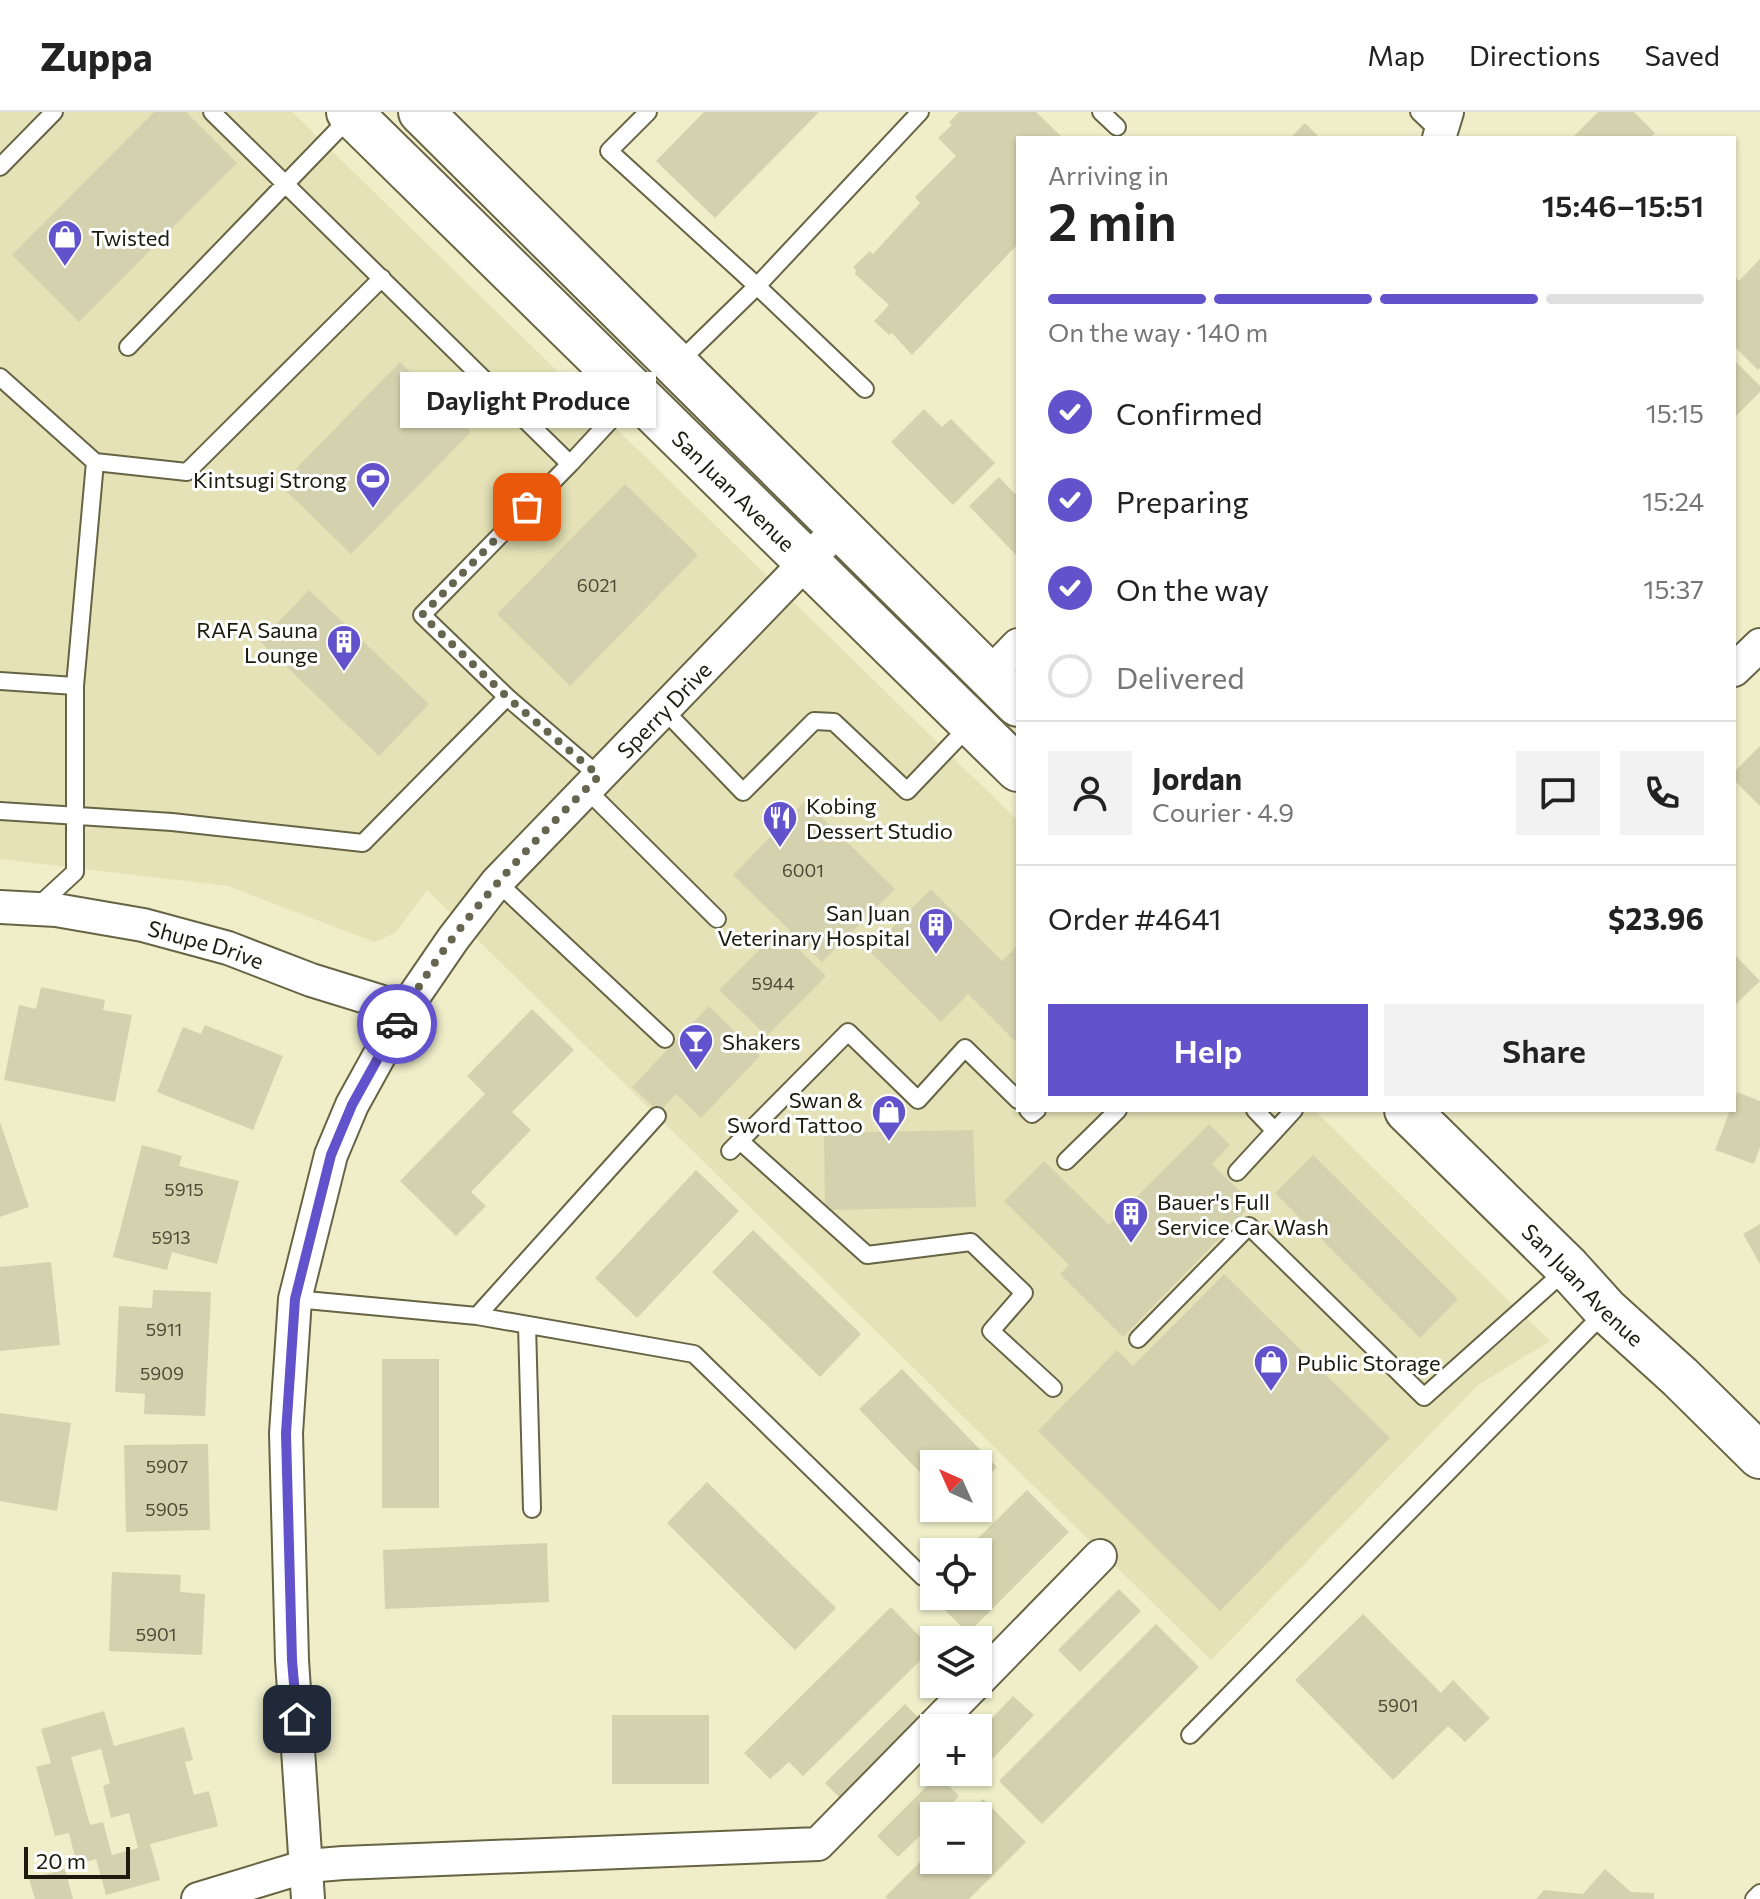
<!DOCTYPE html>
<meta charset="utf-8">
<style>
:root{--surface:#fff;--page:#f2f2f2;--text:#222;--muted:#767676;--line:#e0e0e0;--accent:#6252cb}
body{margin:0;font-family:Commissioner,sans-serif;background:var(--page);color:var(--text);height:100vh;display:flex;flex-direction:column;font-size:30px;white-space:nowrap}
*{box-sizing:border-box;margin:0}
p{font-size:26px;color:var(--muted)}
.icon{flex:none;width:44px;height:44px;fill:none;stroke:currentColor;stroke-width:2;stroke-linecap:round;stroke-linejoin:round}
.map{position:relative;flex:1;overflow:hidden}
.sheet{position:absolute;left:1016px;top:24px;width:720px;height:976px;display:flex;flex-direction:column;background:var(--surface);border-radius:0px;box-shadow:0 2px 6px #0004}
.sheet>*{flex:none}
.needle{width:52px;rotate:315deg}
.tools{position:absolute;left:920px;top:1338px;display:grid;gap:16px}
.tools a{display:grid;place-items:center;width:72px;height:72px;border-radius:0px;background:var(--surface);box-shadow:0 2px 6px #0004;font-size:40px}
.scale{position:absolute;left:24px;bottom:20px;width:106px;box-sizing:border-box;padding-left:8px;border:4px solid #1c1b0e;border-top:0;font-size:22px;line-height:28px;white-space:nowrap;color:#1c1b0e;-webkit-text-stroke:6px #fff;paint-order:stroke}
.pin{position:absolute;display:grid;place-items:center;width:68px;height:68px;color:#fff;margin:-34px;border-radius:16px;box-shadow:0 4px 12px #0006}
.courier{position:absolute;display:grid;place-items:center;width:80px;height:80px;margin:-40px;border:6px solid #6252cb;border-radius:50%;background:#fff;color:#222;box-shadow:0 2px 10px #0007}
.bubble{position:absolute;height:56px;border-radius:0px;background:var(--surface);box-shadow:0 2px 6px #0004;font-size:26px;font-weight:600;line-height:56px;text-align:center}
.overview em{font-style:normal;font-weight:600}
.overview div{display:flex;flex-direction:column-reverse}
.overview{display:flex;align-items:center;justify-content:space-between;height:136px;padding:0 32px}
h1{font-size:52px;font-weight:600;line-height:60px}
.bar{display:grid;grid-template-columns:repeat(4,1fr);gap:12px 8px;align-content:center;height:96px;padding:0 32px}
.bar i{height:10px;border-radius:6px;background:var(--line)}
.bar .active{background:var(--accent)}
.bar p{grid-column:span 4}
.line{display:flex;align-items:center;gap:20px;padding:0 32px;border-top:2px solid var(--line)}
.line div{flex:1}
.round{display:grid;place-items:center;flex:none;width:84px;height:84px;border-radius:0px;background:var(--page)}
ol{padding:0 32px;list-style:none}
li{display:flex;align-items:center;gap:24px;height:88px}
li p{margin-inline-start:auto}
li .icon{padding:8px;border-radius:50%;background:var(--accent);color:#fff;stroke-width:4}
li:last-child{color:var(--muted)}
li i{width:44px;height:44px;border:4px solid var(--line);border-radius:50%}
.cta{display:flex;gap:16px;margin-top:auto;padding:16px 32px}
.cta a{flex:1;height:92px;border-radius:0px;background:var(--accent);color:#fff;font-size:32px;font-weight:600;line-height:92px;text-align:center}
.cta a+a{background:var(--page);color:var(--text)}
header{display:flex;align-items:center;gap:48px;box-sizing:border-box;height:112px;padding:0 40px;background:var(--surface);border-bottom:2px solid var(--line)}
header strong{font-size:38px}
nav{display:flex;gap:44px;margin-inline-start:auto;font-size:28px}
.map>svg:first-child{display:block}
.built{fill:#e4e2b6}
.building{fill:#d4d2ae;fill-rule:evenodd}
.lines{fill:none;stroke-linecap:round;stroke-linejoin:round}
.service-casing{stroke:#666444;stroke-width:20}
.minor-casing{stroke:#666444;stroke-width:36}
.secondary-casing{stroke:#666444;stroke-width:48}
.service{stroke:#fff;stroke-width:16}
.minor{stroke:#fff;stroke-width:32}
.secondary{stroke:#fff;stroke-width:44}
.done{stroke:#66654f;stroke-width:8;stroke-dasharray:0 14.4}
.route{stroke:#6252cb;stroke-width:10}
.labels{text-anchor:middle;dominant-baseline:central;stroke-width:6;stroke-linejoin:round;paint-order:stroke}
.number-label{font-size:18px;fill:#4a4936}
.poi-label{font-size:22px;fill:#1c1b0e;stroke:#fff;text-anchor:start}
.street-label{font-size:22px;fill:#1c1b0e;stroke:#fff}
</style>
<header>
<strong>Zuppa</strong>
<nav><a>Map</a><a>Directions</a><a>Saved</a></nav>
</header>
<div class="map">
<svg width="1760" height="1787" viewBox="0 0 1760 1787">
<rect width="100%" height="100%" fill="#efeec9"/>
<path class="built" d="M0,0H292L1018,709V998H1314L1550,1229L1478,1273L1211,1548L427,778L395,821L374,830L228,774L0,747Z"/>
<path class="building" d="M154,0H186L237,51L79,210L12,143Z
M704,0H819L715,106L656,49Z
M959,0H1036L1063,26H1018V132L912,243L892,221L889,223L874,209L889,193L855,162L856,158L853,155L870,139L873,142L920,91L915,85L956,44L938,26L952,13L949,10Z
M1598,0H1634L1655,21L1650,26H1572Z
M1305,11L1320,26H1290Z
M1760,147V256L1758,258L1734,234V163L1739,169Z
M1734,248L1760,274V280L1734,306Z
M400,250L471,320L351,442L280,373Z
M924,297L942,315L951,307L995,351L953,393L891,330Z
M999,365L1015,382L1018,378V445L969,394Z
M625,372L698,443L570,574L497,502Z
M309,478L429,592L379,644L260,529Z
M1760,634V694L1734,668V660Z
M805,689L895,777L822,850L733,763Z
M931,777L1002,849L1018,833V932L968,882L941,910L869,839Z
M779,818L826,864L767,924L719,878Z
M1734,842L1760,869L1734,894Z
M41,875L105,888L103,898L132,903L115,990L4,968L19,893L36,897Z
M709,894L760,944L701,1006L676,982L659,1000L632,975Z
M532,897L574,938L512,1000L531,1018L471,1080L486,1094L456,1124L400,1069L485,982L467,964Z
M205,913L283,944L253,1018L157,980L183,915L201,922Z
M1737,980L1760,989V1035L1754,1052L1715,1038L1730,998H1734Z
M0,1010L29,1095L0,1105Z
M1209,1012L1230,1033L1212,1052L1253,1092L1123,1225L1060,1162L1069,1153L1004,1089L1044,1049L1109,1113Z
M973,1018L976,1095L825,1098L824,1021Z
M142,1033L182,1044L179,1054L239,1069L217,1152L172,1140L167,1158L113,1145Z
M1313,1043L1458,1187L1420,1226L1275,1081Z
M696,1058L739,1099L637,1206L595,1166Z
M1760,1112V1152L1743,1122Z
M753,1118L861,1222L820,1265L712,1160Z
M51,1150L60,1233L0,1239V1155Z
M1224,1162L1390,1326L1220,1499L1038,1319L1117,1238L1133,1254Z
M153,1178L211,1180L205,1304L144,1302L145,1282L115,1280L119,1194L152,1196Z
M382,1247H439V1396H382Z
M902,1257L997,1355L978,1374V1352H934V1375L859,1297Z
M0,1301L71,1311L57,1399L0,1389Z
M208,1332L210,1418L126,1420L124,1333Z
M707,1370L836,1496L795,1538L667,1411Z
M1027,1378L1069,1420L968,1521L926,1479L934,1470V1484H978V1440H964Z
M547,1431L549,1490L385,1497L383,1438Z
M112,1460L181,1463L180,1480L205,1482L202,1543L109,1539Z
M1119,1477L1141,1499L1080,1560L1058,1538Z
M891,1495L932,1537L803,1664L789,1650L770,1667L744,1641Z
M1363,1502L1441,1581L1453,1568L1490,1606L1465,1630L1448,1614L1393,1668L1295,1568Z
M1156,1512L1199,1555L1042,1712L999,1669Z
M1013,1584L1034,1603L981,1659L978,1656V1621Z
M905,1592L927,1614L847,1693L825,1671Z
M104,1599L114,1634L184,1615L193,1648L185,1650L194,1683L209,1679L218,1714L150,1732L160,1768L106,1783L96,1747L77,1753L69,1721L55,1724L36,1655L51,1651L41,1617ZM101,1637L110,1671L103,1674L111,1706L129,1701L138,1736L112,1743L103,1710L90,1713L71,1645Z
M612,1603H709V1672H612Z
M938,1663L959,1684L940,1704H934V1710L898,1745L877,1724Z
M983,1687L1026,1730L969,1787H888L885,1785L934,1736V1748H978V1704H966Z
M65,1757L73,1787H35L29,1767Z
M1605,1757L1631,1780L1654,1781V1787H1536L1544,1778L1583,1782Z"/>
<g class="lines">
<defs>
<path id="service" d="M212,0L570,352L633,284
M648,0L609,39L757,174L865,277
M1101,0L1117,15
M1419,0L1441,21
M0,55L54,0
M128,235L352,3
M677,252L757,174L920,0
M0,265L95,350L187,360L382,166
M570,352L422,503L507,585L599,664
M0,569L75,574V760L36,796
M75,574L95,350
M664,598L743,680L814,609L834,610L907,679L970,613
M586,677L717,807
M0,699L172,710L363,731L507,585
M497,770L665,927
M1028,998L1032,1002L1037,998
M1255,998L1275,1019
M740,1029L867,1143L971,1130L1024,1181L991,1219L1053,1276
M730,1039L848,920L918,988L965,936L1018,988
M1066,1049L1118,998
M1237,1060L1294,998
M295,1187L477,1204L694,1242L923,1465
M477,1204L657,1004
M527,1213L532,1397
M1138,1227L1249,1114L1424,1285L1567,1157
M1190,1623L1605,1200
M1754,1787L1760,1781"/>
<g id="minor">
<path d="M1439,26L1447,0"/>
<path d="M1734,558L1760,533"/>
<path d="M988,564L1018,533"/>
<path id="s1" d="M0,795L56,798L143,813L228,836L311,868L405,897"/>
<path d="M978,1569L1100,1444"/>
<path d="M198,1787L307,1754L343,1751L818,1732L975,1572"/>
<path id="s2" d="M308,1787L292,1548L286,1321L295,1187L331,1043L352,993L405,897L453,827L497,770L839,416"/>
</g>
<g id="secondary">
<path id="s3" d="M349,0L1018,657"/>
<path d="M421,0L1018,592"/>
<path id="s4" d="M1407,998L1568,1156L1606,1198L1680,1265L1760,1344"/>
</g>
</defs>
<use href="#service" class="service-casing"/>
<use href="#minor" class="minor-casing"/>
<use href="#secondary" class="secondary-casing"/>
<use href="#service" class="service"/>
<use href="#minor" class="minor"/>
<use href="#secondary" class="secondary"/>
</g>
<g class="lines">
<path class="done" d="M397,912C448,818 524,739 599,664L507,585L422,503L527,395"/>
<path class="route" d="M297,1607L292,1548L286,1321L295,1187L331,1043L352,993L397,912"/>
</g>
<defs>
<symbol id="shop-pin" viewBox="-11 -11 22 30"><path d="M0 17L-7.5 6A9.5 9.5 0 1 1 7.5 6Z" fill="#6252cb" stroke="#fff"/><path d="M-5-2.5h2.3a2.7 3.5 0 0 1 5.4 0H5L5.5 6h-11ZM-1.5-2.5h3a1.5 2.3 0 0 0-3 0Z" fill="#fff"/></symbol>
<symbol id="stadium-pin" viewBox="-11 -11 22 30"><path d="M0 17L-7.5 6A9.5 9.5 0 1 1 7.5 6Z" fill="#6252cb" stroke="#fff"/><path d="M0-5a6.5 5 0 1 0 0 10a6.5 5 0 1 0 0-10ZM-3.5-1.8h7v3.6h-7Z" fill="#fff"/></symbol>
<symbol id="building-pin" viewBox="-11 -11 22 30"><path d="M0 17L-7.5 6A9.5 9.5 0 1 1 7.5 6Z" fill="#6252cb" stroke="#fff"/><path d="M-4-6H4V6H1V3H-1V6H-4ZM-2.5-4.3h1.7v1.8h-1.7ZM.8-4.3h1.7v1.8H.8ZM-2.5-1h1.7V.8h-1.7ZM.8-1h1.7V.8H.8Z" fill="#fff"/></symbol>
<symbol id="restaurant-pin" viewBox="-11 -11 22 30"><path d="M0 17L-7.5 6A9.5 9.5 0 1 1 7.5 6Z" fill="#6252cb" stroke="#fff"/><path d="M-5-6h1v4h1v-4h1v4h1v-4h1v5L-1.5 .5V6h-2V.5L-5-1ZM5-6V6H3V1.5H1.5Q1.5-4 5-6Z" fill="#fff"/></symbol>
<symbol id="bar-pin" viewBox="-11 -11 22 30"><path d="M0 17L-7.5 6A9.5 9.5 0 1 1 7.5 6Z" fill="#6252cb" stroke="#fff"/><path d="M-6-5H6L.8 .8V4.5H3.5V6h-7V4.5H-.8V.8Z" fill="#fff"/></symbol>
</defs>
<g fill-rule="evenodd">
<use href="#shop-pin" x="45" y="105" width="40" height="54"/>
<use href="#stadium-pin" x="353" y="347" width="40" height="54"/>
<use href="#building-pin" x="324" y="510" width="40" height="54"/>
<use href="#restaurant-pin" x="760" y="686" width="40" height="54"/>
<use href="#building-pin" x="916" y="793" width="40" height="54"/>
<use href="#bar-pin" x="676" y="909" width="40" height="54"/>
<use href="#shop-pin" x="869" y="980" width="40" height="54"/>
<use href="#building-pin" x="1111" y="1082" width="40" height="54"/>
<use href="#shop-pin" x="1251" y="1230" width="40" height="54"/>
</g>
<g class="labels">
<g class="number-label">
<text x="597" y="473">6021</text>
<text x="803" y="758">6001</text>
<text x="773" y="871">5944</text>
<text x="184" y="1077">5915</text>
<text x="171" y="1125">5913</text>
<text x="164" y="1217">5911</text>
<text x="162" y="1261">5909</text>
<text x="167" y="1354">5907</text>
<text x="167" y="1397">5905</text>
<text x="156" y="1522">5901</text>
<text x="1398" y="1593">5901</text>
</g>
<g class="poi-label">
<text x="91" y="125">Twisted</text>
<text x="347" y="367" text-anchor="end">Kintsugi Strong</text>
<text x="318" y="517" text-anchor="end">RAFA Sauna<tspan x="318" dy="25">Lounge</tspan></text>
<text x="806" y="693">Kobing<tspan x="806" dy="25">Dessert Studio</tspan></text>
<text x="910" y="800" text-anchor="end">San Juan<tspan x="910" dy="25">Veterinary Hospital</tspan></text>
<text x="722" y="929">Shakers</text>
<text x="863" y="987" text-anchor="end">Swan &amp;<tspan x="863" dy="25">Sword Tattoo</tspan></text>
<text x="1157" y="1089">Bauer's Full<tspan x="1157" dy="25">Service Car Wash</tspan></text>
<text x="1297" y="1250">Public Storage</text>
</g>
<g class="street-label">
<text stroke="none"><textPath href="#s3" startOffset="540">San Juan Avenue</textPath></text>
<text stroke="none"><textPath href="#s2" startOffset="1310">Sperry Drive</textPath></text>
<text stroke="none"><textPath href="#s1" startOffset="210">Shupe Drive</textPath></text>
<text stroke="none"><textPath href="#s4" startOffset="248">San Juan Avenue</textPath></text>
</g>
</g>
</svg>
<div class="tools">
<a><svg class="needle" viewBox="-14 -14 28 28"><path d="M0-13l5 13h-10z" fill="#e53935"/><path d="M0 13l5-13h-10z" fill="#767676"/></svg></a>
<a><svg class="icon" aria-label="locate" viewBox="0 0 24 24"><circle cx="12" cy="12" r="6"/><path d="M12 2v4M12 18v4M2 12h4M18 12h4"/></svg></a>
<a><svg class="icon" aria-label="layers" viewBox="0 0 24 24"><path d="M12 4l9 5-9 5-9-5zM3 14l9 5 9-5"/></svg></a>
<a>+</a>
<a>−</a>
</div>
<div class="scale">20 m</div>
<div class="pin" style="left:527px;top:395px;background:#ea580c"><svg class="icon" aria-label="bag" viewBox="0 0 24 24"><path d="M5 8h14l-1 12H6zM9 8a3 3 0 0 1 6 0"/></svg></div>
<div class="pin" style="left:297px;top:1607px;background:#1f2937"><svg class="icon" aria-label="home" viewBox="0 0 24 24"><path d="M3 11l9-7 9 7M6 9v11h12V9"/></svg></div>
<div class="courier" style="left:397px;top:912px"><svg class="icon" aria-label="car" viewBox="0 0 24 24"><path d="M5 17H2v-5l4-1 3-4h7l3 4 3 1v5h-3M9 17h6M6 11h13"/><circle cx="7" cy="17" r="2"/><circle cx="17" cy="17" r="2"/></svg></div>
<div class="bubble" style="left:400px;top:260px;width:256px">Daylight Produce</div>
<section class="sheet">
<div class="overview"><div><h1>2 min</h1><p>Arriving in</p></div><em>15:46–15:51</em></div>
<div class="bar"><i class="active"></i><i class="active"></i><i class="active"></i><i></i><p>On the way · 140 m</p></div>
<ol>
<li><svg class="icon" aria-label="check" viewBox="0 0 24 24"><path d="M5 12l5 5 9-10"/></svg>Confirmed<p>15:15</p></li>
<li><svg class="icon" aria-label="check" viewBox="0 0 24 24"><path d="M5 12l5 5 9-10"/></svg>Preparing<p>15:24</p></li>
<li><svg class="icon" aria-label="check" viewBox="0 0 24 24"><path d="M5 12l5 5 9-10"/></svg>On the way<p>15:37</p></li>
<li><i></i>Delivered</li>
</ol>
<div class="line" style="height:144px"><a class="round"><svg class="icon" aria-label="person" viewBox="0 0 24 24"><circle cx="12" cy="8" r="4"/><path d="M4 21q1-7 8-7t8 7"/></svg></a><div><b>Jordan</b><p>Courier · 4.9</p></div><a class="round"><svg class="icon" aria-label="chat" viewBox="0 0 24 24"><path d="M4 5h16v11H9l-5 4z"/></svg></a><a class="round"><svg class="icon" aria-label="phone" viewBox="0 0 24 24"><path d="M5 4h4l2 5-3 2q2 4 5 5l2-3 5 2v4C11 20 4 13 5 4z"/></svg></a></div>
<div class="line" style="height:104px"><div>Order #4641</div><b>$23.96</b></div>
<div class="cta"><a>Help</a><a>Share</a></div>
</section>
</div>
